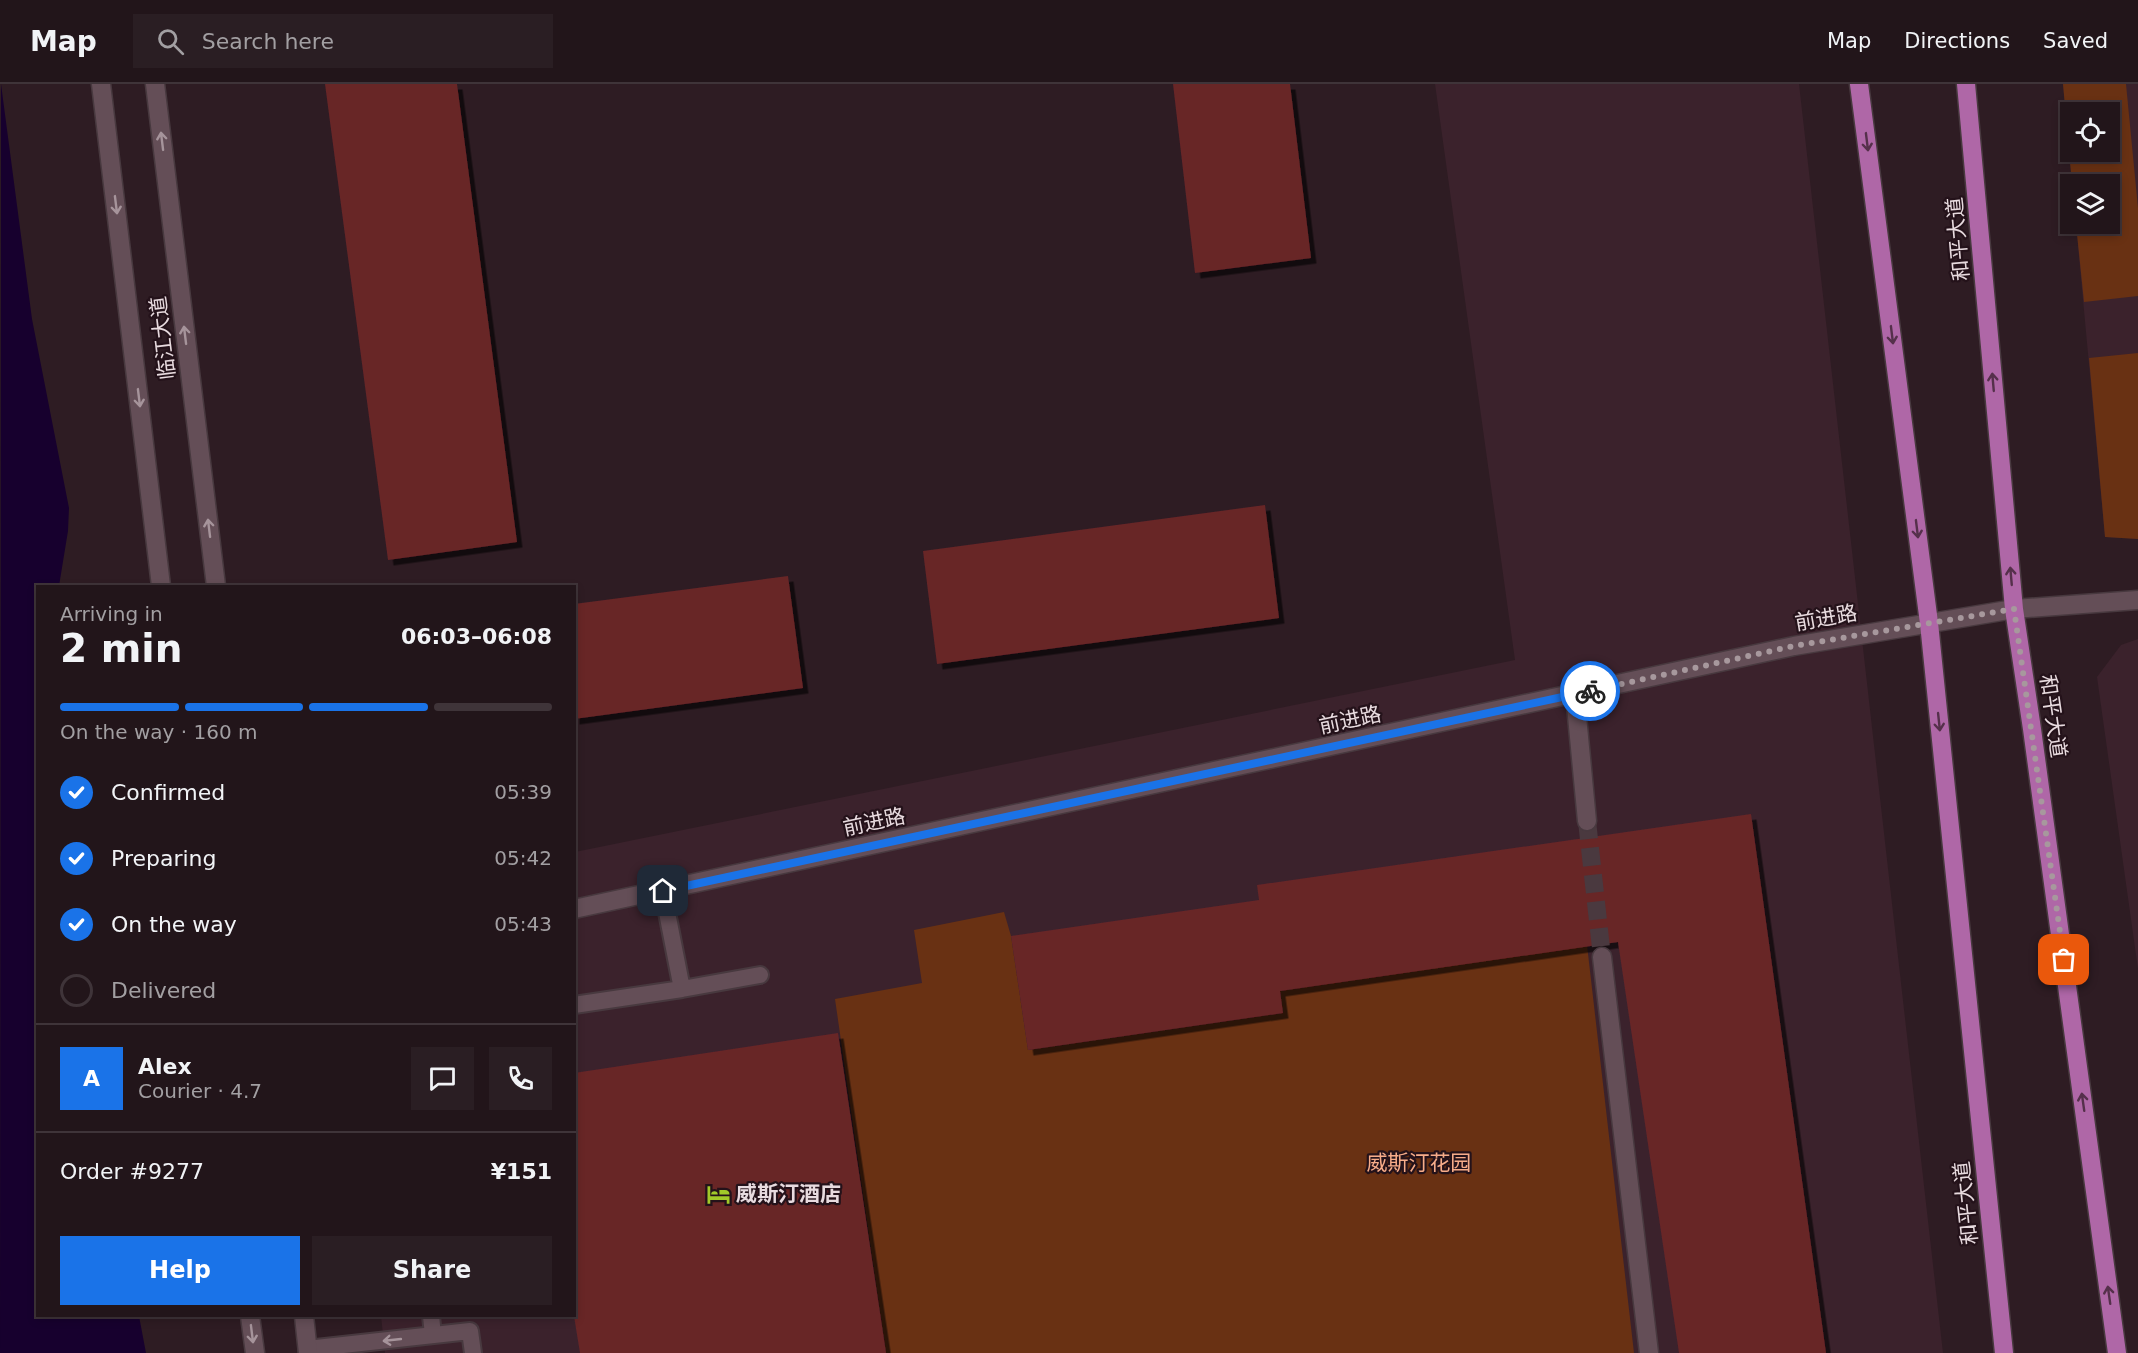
<!DOCTYPE html>
<meta charset="utf-8">
<style>
:root{--surface:#22151a;--page:#2a1e23;--text:#f1f3f6;--muted:#a29fa2;--line:#3f3439;--accent:#1a73e8}
body{margin:0;font-family:"DejaVu Sans","Noto Sans SC",sans-serif;background:var(--page);color:var(--text);height:100vh;display:flex;flex-direction:column;font-size:22px;white-space:nowrap}
*{box-sizing:border-box;margin:0}
p{font-size:20px;color:var(--muted)}
.icon{flex:none;width:33px;height:33px;fill:none;stroke:currentColor;stroke-width:2;stroke-linecap:round;stroke-linejoin:round}
.map{position:relative;flex:1;overflow:hidden}
.panel{position:absolute;left:36px;top:501px;width:540px;height:732px;display:flex;flex-direction:column;background:var(--surface);border-radius:0px;box-shadow:0 3px 9px #0003,0 0 0 2px var(--line)}
.panel>*{flex:none}
.fabs{position:absolute;left:2060px;top:18px;display:grid;gap:12px}
.fabs a{display:grid;place-items:center;width:60px;height:60px;border-radius:0px;background:var(--surface);box-shadow:0 3px 9px #0003,0 0 0 2px var(--line);font-size:30px}
.pin{position:absolute;display:grid;place-items:center;width:51px;height:51px;color:#fff;margin:-26px;border-radius:12px;box-shadow:0 3px 9px #0006}
.courier{position:absolute;display:grid;place-items:center;width:60px;height:60px;margin:-30px;border:4px solid #1a73e8;border-radius:50%;background:#fff;color:#222;box-shadow:0 2px 8px #0007}
.summary em{font-style:normal;font-weight:700}
.summary div{display:flex;flex-direction:column-reverse}
.summary{display:flex;align-items:center;justify-content:space-between;height:102px;padding:0 24px}
h1{font-size:39px;font-weight:700;line-height:45px}
.bar{display:grid;grid-template-columns:repeat(4,1fr);gap:9px 6px;align-content:center;height:72px;padding:0 24px}
.bar i{height:8px;border-radius:4px;background:var(--line)}
.bar .active{background:var(--accent)}
.bar p{grid-column:span 4}
.line{display:flex;align-items:center;gap:15px;padding:0 24px;border-top:2px solid var(--line)}
.line div{flex:1}
.round{display:grid;place-items:center;flex:none;width:63px;height:63px;border-radius:0px;background:var(--page)}
ol{padding:0 24px;list-style:none}
li{display:flex;align-items:center;gap:18px;height:66px}
li p{margin-inline-start:auto}
li .icon{padding:6px;border-radius:50%;background:var(--accent);color:#fff;stroke-width:4}
li:last-child{color:var(--muted)}
li i{width:33px;height:33px;border:3px solid var(--line);border-radius:50%}
.action{display:flex;gap:12px;margin-top:auto;padding:12px 24px}
.action a{flex:1;height:69px;border-radius:0px;background:var(--accent);color:#fff;font-size:24px;font-weight:700;line-height:69px;text-align:center}
.action a+a{background:var(--page);color:var(--text)}
header{display:flex;align-items:center;gap:36px;box-sizing:border-box;height:84px;padding:0 30px;background:var(--surface);border-bottom:2px solid var(--line)}
header strong{font-size:28px}
nav{display:flex;gap:33px;margin-inline-start:auto;font-size:21px}
.search{width:420px;height:54px;background:var(--page);display:flex;align-items:center;gap:15px;box-sizing:border-box;padding:0 21px;border-radius:0px;color:var(--muted);font-size:22px}
.map>svg:first-child{display:block}
.built{fill:#3b222c;fill-rule:evenodd}
.green{fill:#693113;fill-rule:evenodd}
.water{fill:#17002e}
.building{fill:#672528;filter:url(#shadow)}
.lines{fill:none;stroke-linecap:round;stroke-linejoin:round}
.street-tunnel{stroke:#4a393f;stroke-width:18;stroke-dasharray:18 9;stroke-linecap:butt}
.lane-casing{stroke:#48393f;stroke-width:20}
.street-casing{stroke:#48393f;stroke-width:21}
.secondary-casing{stroke:#48393f;stroke-width:21}
.primary-casing{stroke:#48393f;stroke-width:21}
.lane{stroke:#644e57;stroke-width:16}
.street{stroke:#644e57;stroke-width:18}
.secondary{stroke:#644e57;stroke-width:18}
.primary{stroke:#af67a7;stroke-width:18}
.oneway{stroke:#a6949b}
.oneway2{stroke:#55304b}
.done{stroke:#a7989d;stroke-width:6;stroke-dasharray:0 10.8}
.route{stroke:#1a73e8;stroke-width:8}
.labels{text-anchor:middle;dominant-baseline:central;stroke-width:4.5;stroke-linejoin:round;paint-order:stroke}
.street-label{font-size:21px;fill:#e8dbdf;stroke:#24121a}
.park-label{font-size:21px;fill:#f7ac89;stroke:#24121a}
.poi-label{font-size:21px;font-weight:bold;fill:#e8dbdf;stroke:#24121a;text-anchor:start}
</style>
<header>
<strong>Map</strong>
<div class="search"><svg class="icon" aria-label="search" viewBox="0 0 24 24"><circle cx="10" cy="10" r="6"/><path d="M15 15l6 6"/></svg>Search here</div>
<nav><a>Map</a><a>Directions</a><a>Saved</a></nav>
</header>
<div class="map">
<svg width="2138" height="1269" viewBox="0 0 2138 1269">
<defs>
<filter id="shadow"><feDropShadow dx="5.5" dy="5.5" stdDeviation="0" flood-color="#0009"/></filter>
</defs>
<rect width="100%" height="100%" fill="#2e1c23"/>
<path class="built" d="M1435,0H1799L1943,1269H385L381,1232H574L575,768L1515,576Z
M2063,0H2138V455L2105,453L2076,140H2109V100H2072ZM2070,28H2109V68H2070Z
M2138,555V885L2097,593L2121,561Z"/>
<path class="green" d="M2063,0H2126L2138,124V212L2084,218L2076,140H2109V100H2072ZM2109,28V68H2070V28Z
M2138,269V455L2105,453L2089,274Z
M1004,828L1011,852L1028,966L1283,929L1280,907L1587,861L1634,1269H886L835,915L922,899L914,846Z"/>
<path class="water" d="M1,0L32,235L69,424L68,447L59,502H38V1232H139L146,1269H0Z"/>
<path class="building" d="M325,0H457L517,458L388,476Z
M1173,0H1290L1311,174L1195,189Z
M1265,421L1279,534L937,580L923,467Z
M788,492L803,604L574,635V520Z
M1751,730L1826,1269H1679L1618,858L1280,907L1283,929L1028,966L1011,852L1259,816L1257,801Z
M838,949L886,1269H580L574,1232V989Z"/>
<g class="lines">
<path class="street-tunnel" d="M1587,737L1602,873"/>
<defs>
<path id="lane" d="M682,905L760,891
M574,921L682,905L663,808
M431,1232L433,1251
M307,1265L470,1247L473,1269"/>
<path id="street" d="M1575,611L1587,737
M1602,873L1649,1269"/>
<path id="secondary" d="M101,0L161,502
M155,0L216,502
M574,825L1794,562L2014,525L2138,516
M250,1232L255,1269
M304,1232L308,1269"/>
<path id="primary" d="M1859,0L1929,539L2004,1269
M1966,0L2014,525L2032,645L2117,1269"/>
</defs>
<use href="#lane" class="lane-casing"/>
<use href="#street" class="street-casing"/>
<use href="#secondary" class="secondary-casing"/>
<use href="#primary" class="primary-casing"/>
<use href="#lane" class="lane"/>
<use href="#street" class="street"/>
<use href="#secondary" class="secondary"/>
<use href="#primary" class="primary"/>
</g>
<defs><path id="oneway-shaft" d="M-6 0H5M1.5-3L5.5 0L1.5 3" fill="none" stroke-width="1.6" stroke-linecap="round" stroke-linejoin="round" transform="scale(1.5)"/></defs>
<g class="oneway">
<use href="#oneway-shaft" transform="translate(162 57) rotate(-97)"/>
<use href="#oneway-shaft" transform="translate(116 121) rotate(83)"/>
<use href="#oneway-shaft" transform="translate(185 251) rotate(-97)"/>
<use href="#oneway-shaft" transform="translate(139 314) rotate(83)"/>
<use href="#oneway-shaft" transform="translate(209 444) rotate(-97)"/>
<use href="#oneway-shaft" transform="translate(252 1250) rotate(83)"/>
<use href="#oneway-shaft" transform="translate(392 1256) rotate(174)"/>
</g>
<g class="oneway2">
<use href="#oneway-shaft" transform="translate(1867 58) rotate(83)"/>
<use href="#oneway-shaft" transform="translate(1892 251) rotate(83)"/>
<use href="#oneway-shaft" transform="translate(1993 298) rotate(-95)"/>
<use href="#oneway-shaft" transform="translate(1917 445) rotate(83)"/>
<use href="#oneway-shaft" transform="translate(2011 492) rotate(-95)"/>
<use href="#oneway-shaft" transform="translate(1939 638) rotate(84)"/>
<use href="#oneway-shaft" transform="translate(2083 1018) rotate(-98)"/>
<use href="#oneway-shaft" transform="translate(2109 1211) rotate(-98)"/>
</g>
<g class="lines">
<path class="done" d="M1590,607L1794,562L2014,525L2064,876"/>
<path class="route" d="M663,807L1590,607"/>
</g>
<defs>
<symbol id="hotel-bare" viewBox="-9 -9 18 18"><path d="M-6-4.5h1.5V1H6V5H4.5V3h-9V5H-6ZM-4 0a1.8 1.8 0 1 1 3.6 0ZM.5 0V-2.5h3Q6-2.5 6 0Z" fill="#a1c929" stroke="#24121a" stroke-width="2.5" paint-order="stroke"/></symbol>
</defs>
<g fill-rule="evenodd">
<use href="#hotel-bare" x="702" y="1094" width="33" height="33"/>
</g>
<g class="labels">
<g class="street-label">
<text transform="translate(1958 155) rotate(-95)">和平大道</text>
<text transform="translate(163 254) rotate(-97)">临江大道</text>
<text transform="translate(1826 534) rotate(-10)">前进路</text>
<text transform="translate(2053 632) rotate(82)">和平大道</text>
<text transform="translate(1350 636) rotate(-12)">前进路</text>
<text transform="translate(874 738) rotate(-12)">前进路</text>
<text transform="translate(1966 1119) rotate(-96)">和平大道</text>
</g>
<g class="park-label">
<text x="1419" y="1079">威斯汀花园</text>
</g>
<g class="poi-label">
<text x="736" y="1110">威斯汀酒店</text>
</g>
</g>
</svg>
<div class="fabs">
<a><svg class="icon" aria-label="locate" viewBox="0 0 24 24"><circle cx="12" cy="12" r="6"/><path d="M12 2v4M12 18v4M2 12h4M18 12h4"/></svg></a>
<a><svg class="icon" aria-label="layers" viewBox="0 0 24 24"><path d="M12 4l9 5-9 5-9-5zM3 14l9 5 9-5"/></svg></a>
</div>
<div class="pin" style="left:2064px;top:876px;background:#ea580c"><svg class="icon" aria-label="bag" viewBox="0 0 24 24"><path d="M5 8h14l-1 12H6zM9 8a3 3 0 0 1 6 0"/></svg></div>
<div class="pin" style="left:663px;top:807px;background:#1f2937"><svg class="icon" aria-label="home" viewBox="0 0 24 24"><path d="M3 11l9-7 9 7M6 9v11h12V9"/></svg></div>
<div class="courier" style="left:1590px;top:607px"><svg class="icon" aria-label="bike" viewBox="0 0 24 24"><circle cx="6" cy="16" r="4"/><circle cx="18" cy="16" r="4"/><path d="M6 16l4-8h5l3 8M10 8l3 8H6M13 5h3"/></svg></div>
<section class="panel">
<div class="summary"><div><h1>2 min</h1><p>Arriving in</p></div><em>06:03–06:08</em></div>
<div class="bar"><i class="active"></i><i class="active"></i><i class="active"></i><i></i><p>On the way · 160 m</p></div>
<ol>
<li><svg class="icon" aria-label="check" viewBox="0 0 24 24"><path d="M5 12l5 5 9-10"/></svg>Confirmed<p>05:39</p></li>
<li><svg class="icon" aria-label="check" viewBox="0 0 24 24"><path d="M5 12l5 5 9-10"/></svg>Preparing<p>05:42</p></li>
<li><svg class="icon" aria-label="check" viewBox="0 0 24 24"><path d="M5 12l5 5 9-10"/></svg>On the way<p>05:43</p></li>
<li><i></i>Delivered</li>
</ol>
<div class="line" style="height:108px"><b class="round" style="background:var(--accent);color:#fff">A</b><div><b>Alex</b><p>Courier · 4.7</p></div><a class="round"><svg class="icon" aria-label="chat" viewBox="0 0 24 24"><path d="M4 5h16v11H9l-5 4z"/></svg></a><a class="round"><svg class="icon" aria-label="phone" viewBox="0 0 24 24"><path d="M5 4h4l2 5-3 2q2 4 5 5l2-3 5 2v4C11 20 4 13 5 4z"/></svg></a></div>
<div class="line" style="height:78px"><div>Order #9277</div><b>¥151</b></div>
<div class="action"><a>Help</a><a>Share</a></div>
</section>
</div>
